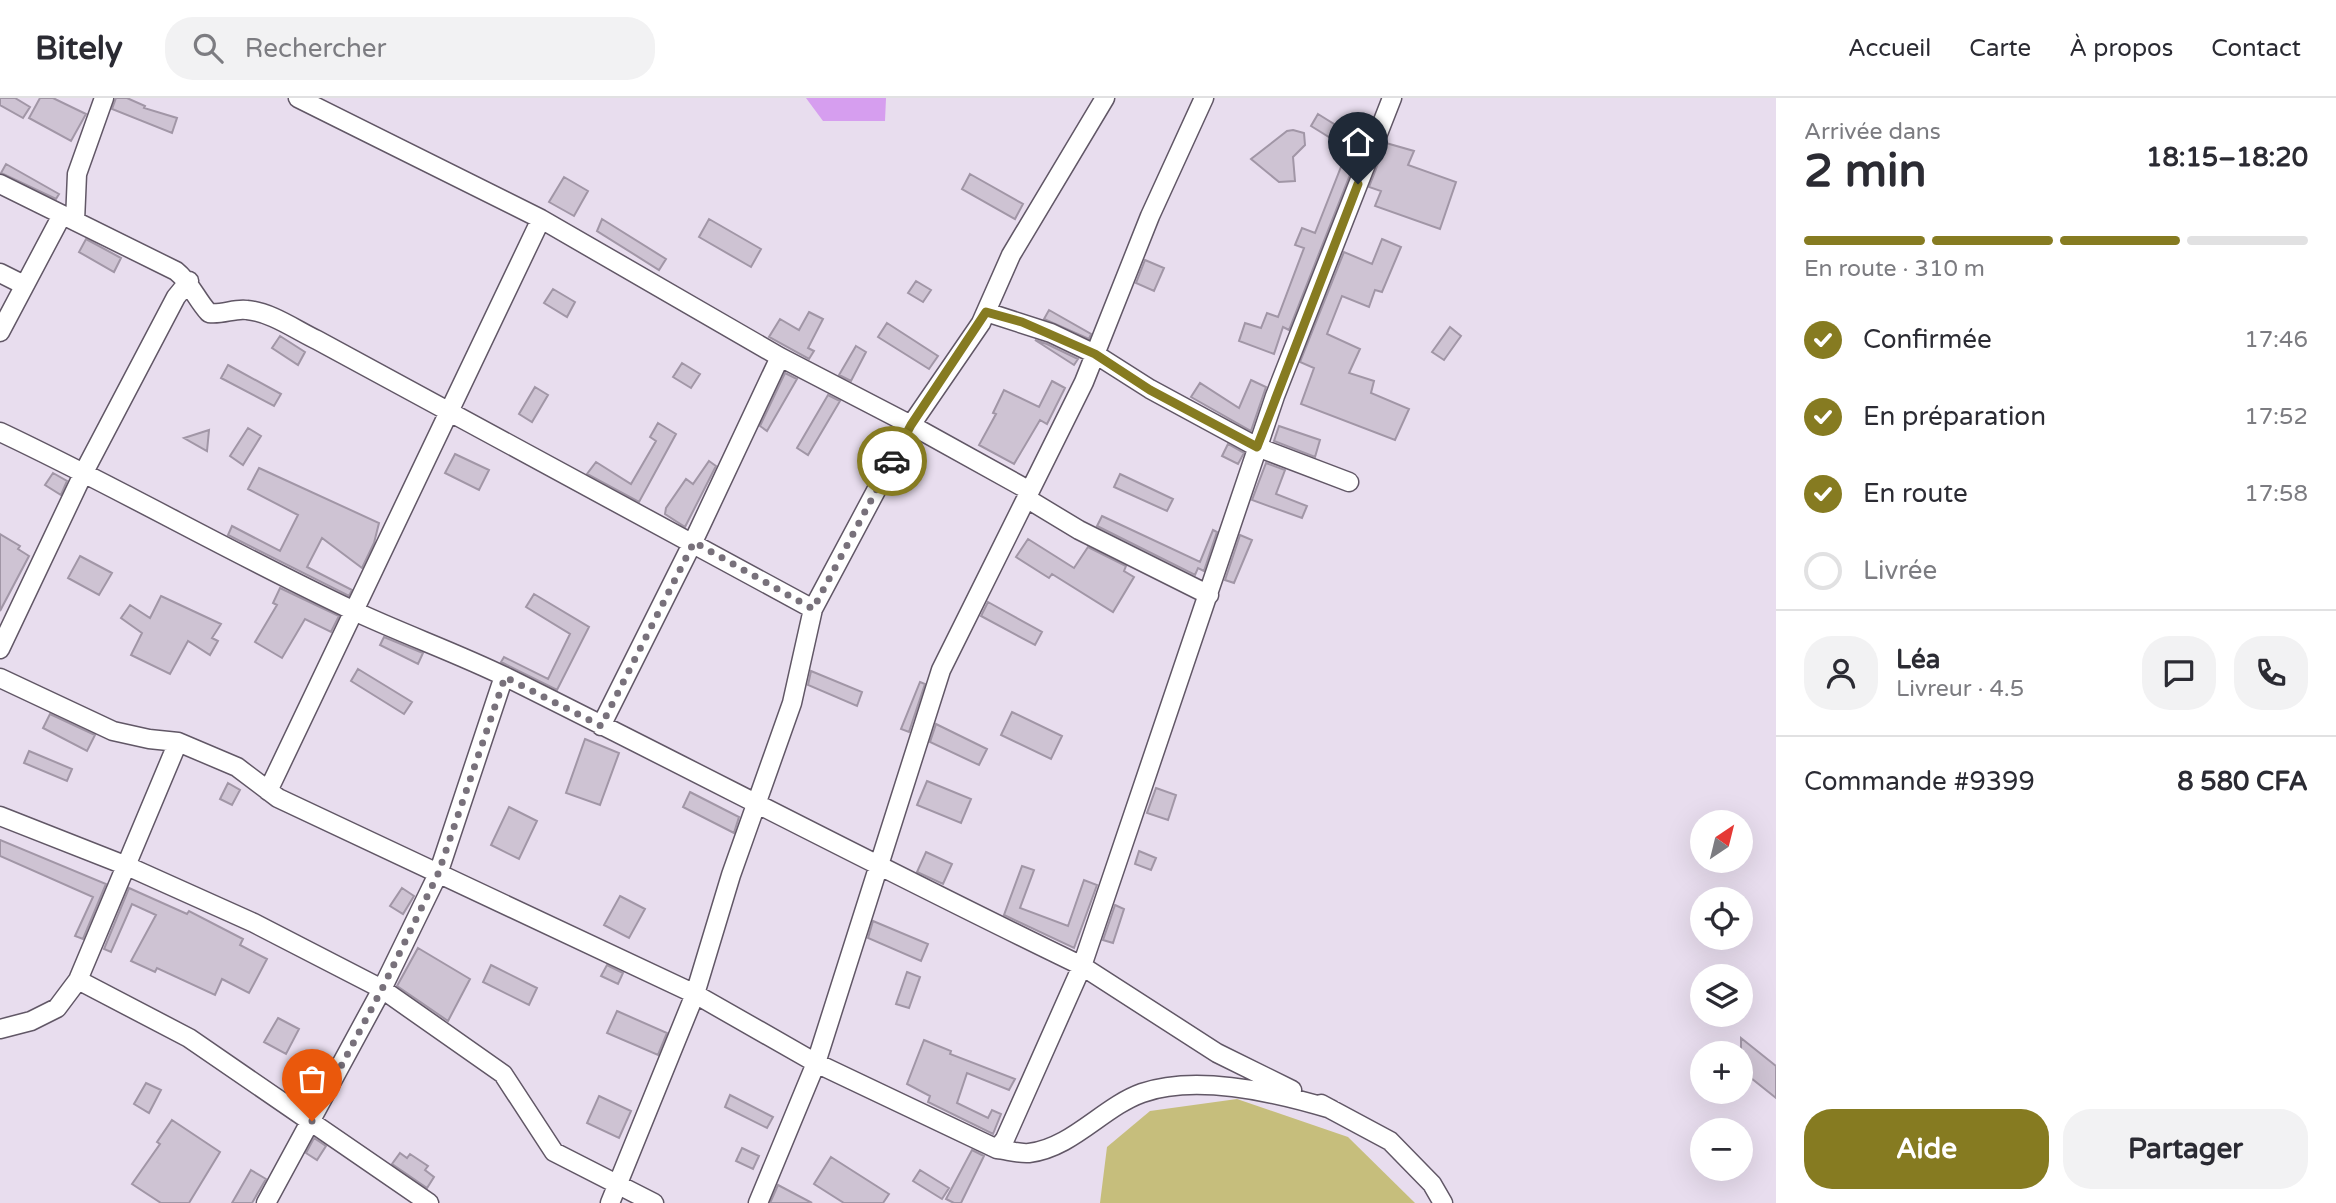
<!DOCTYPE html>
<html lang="fr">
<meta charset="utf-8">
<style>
:root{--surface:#fff;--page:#f2f2f3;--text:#2b2b33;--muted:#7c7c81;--line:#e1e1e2;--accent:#867b21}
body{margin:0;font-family:"Varela Round",sans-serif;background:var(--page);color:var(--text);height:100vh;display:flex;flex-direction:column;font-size:26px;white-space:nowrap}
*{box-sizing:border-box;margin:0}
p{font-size:23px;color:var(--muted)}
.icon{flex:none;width:38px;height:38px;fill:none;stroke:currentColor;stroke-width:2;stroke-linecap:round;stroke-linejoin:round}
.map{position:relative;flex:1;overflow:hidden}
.sheet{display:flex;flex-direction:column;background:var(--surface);width:560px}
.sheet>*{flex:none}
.needle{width:46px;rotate:35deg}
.controls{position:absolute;left:1690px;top:712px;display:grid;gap:14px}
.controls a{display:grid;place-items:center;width:63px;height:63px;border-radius:50%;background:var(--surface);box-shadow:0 7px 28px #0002;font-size:35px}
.pin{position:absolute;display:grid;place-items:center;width:60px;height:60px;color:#fff;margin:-72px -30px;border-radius:50% 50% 50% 0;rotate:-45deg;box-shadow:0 0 7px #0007}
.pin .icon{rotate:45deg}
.courier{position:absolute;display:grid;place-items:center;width:70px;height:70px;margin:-35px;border:5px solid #867b21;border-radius:50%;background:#fff;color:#222;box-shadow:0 2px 9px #0007}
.summary em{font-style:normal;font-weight:700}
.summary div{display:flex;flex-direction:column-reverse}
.summary{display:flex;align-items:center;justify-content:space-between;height:119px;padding:0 28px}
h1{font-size:46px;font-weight:700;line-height:52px}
.bar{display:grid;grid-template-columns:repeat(4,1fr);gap:10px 7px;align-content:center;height:84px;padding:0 28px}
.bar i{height:9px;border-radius:5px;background:var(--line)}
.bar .current{background:var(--accent)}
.bar p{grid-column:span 4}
.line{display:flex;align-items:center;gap:18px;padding:0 28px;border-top:2px solid var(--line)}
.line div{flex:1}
.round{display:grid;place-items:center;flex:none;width:74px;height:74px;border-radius:28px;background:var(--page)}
ol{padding:0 28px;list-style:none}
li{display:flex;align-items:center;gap:21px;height:77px}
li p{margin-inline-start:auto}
li .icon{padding:7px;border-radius:50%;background:var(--accent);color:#fff;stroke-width:4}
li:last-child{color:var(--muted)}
li i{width:38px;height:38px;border:4px solid var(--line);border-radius:50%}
.button{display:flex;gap:14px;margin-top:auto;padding:14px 28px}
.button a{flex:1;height:80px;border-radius:28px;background:var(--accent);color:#fff;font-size:28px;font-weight:700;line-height:80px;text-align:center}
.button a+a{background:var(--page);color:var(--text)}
header{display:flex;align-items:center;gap:42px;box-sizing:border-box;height:98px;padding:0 35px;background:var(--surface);border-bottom:2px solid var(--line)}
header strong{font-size:33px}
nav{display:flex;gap:38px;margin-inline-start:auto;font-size:24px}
.search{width:490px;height:63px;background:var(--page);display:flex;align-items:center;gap:18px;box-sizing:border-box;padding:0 24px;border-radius:28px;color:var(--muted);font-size:26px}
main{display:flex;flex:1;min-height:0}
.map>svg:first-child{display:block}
.green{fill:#c6be7c}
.water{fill:#d69eef}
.building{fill:#cec3d3;stroke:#a196a6;stroke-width:2}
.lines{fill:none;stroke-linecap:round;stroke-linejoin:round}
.minor-casing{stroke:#615766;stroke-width:21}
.minor{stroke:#fff;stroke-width:18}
.done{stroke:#78717b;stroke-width:7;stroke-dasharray:0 12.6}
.route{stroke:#867b21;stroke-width:9}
</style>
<header>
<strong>Bitely</strong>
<div class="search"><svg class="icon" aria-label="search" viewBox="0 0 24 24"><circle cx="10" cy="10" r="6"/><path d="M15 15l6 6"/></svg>Rechercher</div>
<nav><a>Accueil</a><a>Carte</a><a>À propos</a><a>Contact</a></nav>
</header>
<main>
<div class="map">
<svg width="1776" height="1105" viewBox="0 0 1776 1105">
<rect width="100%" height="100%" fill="#e8ddee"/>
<path class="green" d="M1237,1001L1348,1039L1415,1105H1100L1107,1049L1150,1013Z"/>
<path class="water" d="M806,0H886L885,23H823Z"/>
<path class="building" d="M0,0H15L30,9L23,20L0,7Z
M40,0H53L86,16L71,43L29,20Z
M127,0L145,8L144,10L177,20L172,35L112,11L116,0Z
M1318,16L1347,34L1364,41L1289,232L1283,229L1274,256L1239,243L1245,225L1261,230L1267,215L1278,219L1304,150L1295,147L1302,130L1315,135L1348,51L1311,28Z
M1293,32L1304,35L1305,47L1293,59L1295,83L1279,84L1251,61L1287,33Z
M1386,45L1414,53L1408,67L1456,84L1440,131L1375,108L1381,93L1369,89Z
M6,66L59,96L56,101L1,75Z
M970,76L1023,106L1015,121L962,91Z
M564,79L588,93L574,118L549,104Z
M602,121L666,161L659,172L597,133Z
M709,121L761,151L751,169L699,139Z
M86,141L121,160L114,174L79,154Z
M1382,141L1401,149L1382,194L1375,192L1369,209L1342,198L1327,236L1360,251L1349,275L1374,283L1371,295L1409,311L1395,342L1301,306L1314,270L1300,264L1344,154L1372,166Z
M1145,162L1164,170L1154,193L1136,185Z
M916,183L931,192L923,204L908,195Z
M553,191L575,204L567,219L544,205Z
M1049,212L1091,236L1089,241L1044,221Z
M809,214L823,221L808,250L814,253L809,261L769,239L780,221L799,232Z
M887,225L938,258L929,271L878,239Z
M1450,229L1461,238L1444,262L1432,254Z
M280,238L305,254L298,267L272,250Z
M1035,242L1047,246L1078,261L1074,267Z
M856,248L866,254L851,283L839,277Z
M682,265L700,276L691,290L673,279Z
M228,267L281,296L274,308L221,280Z
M785,275L797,281L767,333L760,328Z
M1251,282L1266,289L1251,333L1191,299L1200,285L1239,310Z
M1052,283L1065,290L1047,326L1040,322L1014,366L979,347L996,316L993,315L1004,292L1039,309Z
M535,289L548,297L532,324L519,316Z
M828,297L840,303L808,357L797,350Z
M658,325L676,336L639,404L587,376L596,364L631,386L656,343L650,339Z
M1279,328L1320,342L1315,359L1274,343Z
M248,330L261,338L243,367L230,358Z
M209,332L207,353L184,340Z
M1228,346L1244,355L1238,366L1222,358Z
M455,356L489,372L479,392L445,375Z
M709,363L716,368L685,429L665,416L666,410L686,381L693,386Z
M1266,365L1285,372L1276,396L1307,408L1302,420L1252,402Z
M259,370L379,425L374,445L362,470L322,440L307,469L352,492L349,498L228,437L232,428L280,453L298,417L248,391Z
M53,375L67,383L61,397L45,387Z
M1120,376L1173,401L1167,413L1114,389Z
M1102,418L1200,464L1213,432L1217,434L1204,473L1198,470L1195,477L1097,428Z
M0,436L20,448L18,451L29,458L0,513Z
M1240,437L1252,442L1234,485L1225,482Z
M1028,441L1074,470L1088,449L1126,468L1124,473L1134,479L1113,514L1052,476L1049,480L1016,459Z
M80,458L112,475L99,497L68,480Z
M280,490L339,518L331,534L305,521L282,560L255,544L277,507L273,505Z
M534,496L589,529L557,592L501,564L504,559L548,581L570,536L526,509Z
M161,498L221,526L212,540L218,543L210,557L188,543L170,576L131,557L142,535L121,520L130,507L150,520Z
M988,504L1042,534L1035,547L981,518Z
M384,539L423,555L418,566L380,547Z
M358,571L412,604L404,616L351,583Z
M811,573L862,594L857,608L808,587Z
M920,584L925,586L909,634L901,631Z
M1012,614L1062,638L1051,661L1001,637Z
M50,616L95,637L87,653L43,630Z
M936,626L987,651L979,667L930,644Z
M585,641L619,655L600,707L566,695Z
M29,653L72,671L67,683L24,665Z
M927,683L971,701L961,725L917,707Z
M228,685L240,692L232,707L220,701Z
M1156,690L1176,697L1168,722L1147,715Z
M690,694L739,719L734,735L683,709Z
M509,709L537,723L519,761L491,747Z
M0,742L106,786L83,841L75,838L93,799L0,758Z
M1139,753L1156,760L1151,772L1135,766Z
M926,754L952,766L943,786L917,774Z
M1022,768L1034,772L1020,810L1068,828L1084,782L1097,787L1074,850L1004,817Z
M129,790L187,816L189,813L243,841L240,847L267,861L249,895L222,881L215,897L157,870L155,874L131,863L156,817L132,806L111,854L104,851Z
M402,790L414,798L403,816L390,808Z
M620,798L645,811L629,840L604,827Z
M1115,807L1124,811L1113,845L1103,842Z
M873,823L928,846L921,863L868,840Z
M418,850L470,881L448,923L397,888Z
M491,867L537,890L529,907L483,884Z
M607,867L623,875L618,886L601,878Z
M907,874L920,879L909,910L896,906Z
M617,913L667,935L658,957L607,935Z
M278,920L299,931L286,956L264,944Z
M1741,940L1776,968V1000L1741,972Z
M924,942L951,953L950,956L1015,981L1009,992L967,975L957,1005L988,1020L992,1012L1001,1016L993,1036L928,1004L930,998L907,986Z
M146,985L161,992L149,1015L134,1006Z
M730,997L773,1019L767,1030L725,1009Z
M599,998L631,1013L619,1040L587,1025Z
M172,1022L220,1054L189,1105H161L132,1086L160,1046L157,1044Z
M314,1040L326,1048L317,1062L306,1055Z
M742,1050L759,1058L753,1071L736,1063Z
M972,1052L984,1058L961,1105H954L946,1101Z
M400,1055L407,1060L410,1056L428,1068L425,1072L434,1079L427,1090L392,1066Z
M831,1059L889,1096L883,1105H844L814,1086Z
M251,1072L266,1081L252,1105H232Z
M920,1072L949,1090L942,1101L913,1083Z
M778,1087L812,1105H770Z"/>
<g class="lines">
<defs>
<path id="minor" d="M298,0L541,121L780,259L911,327L1030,393
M0,86L176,173C191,185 196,201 209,215C222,217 235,210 247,212C271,214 296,232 317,242L813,511
M75,123L77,76L104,0
M0,175L24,187
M986,214L1051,235L1095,256L1150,291L1257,349L1349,384
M0,234L62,117
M0,334C119,390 233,456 352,512C403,536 457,555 508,580C699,675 889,775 1082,868L1005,1041L997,1051
M1026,400L1079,432L1209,497
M0,551L84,374L176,199L189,183
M0,580L113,633L149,641L178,644L237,669L278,700L695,896L816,965L997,1051C1007,1052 1019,1056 1029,1055C1072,1050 1103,1009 1142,995C1196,976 1278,995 1331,1011
M601,628L693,444L780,259
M268,693L541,121
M0,718L127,768L254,825L382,891L503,976L554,1054L654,1105
M78,882L189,940L429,1105
M0,931L31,923L57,910L78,882L178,644
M1292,992L1217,955L1082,868L1275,298L1392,0
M1321,1006L1390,1043L1432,1086L1443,1105
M266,1105L382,891L438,776L504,578
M610,1105L695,896L731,777L792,605L813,511L911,327L981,225L1011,157L1105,0
M758,1105L816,965L941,572L1084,284L1150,118L1204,0"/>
</defs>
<use href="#minor" class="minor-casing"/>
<use href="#minor" class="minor"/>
</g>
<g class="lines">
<path class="done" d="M312,1023L382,891L438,776L505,579L601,628L694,444L813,511L892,363"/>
<path class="route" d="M892,363L911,327L986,214L1022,224L1095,256L1150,292L1257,349L1358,86"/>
</g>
</svg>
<div class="controls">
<a><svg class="needle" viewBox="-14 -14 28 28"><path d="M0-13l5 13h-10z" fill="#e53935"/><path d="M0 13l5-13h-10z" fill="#7c7c81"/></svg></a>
<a><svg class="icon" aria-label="locate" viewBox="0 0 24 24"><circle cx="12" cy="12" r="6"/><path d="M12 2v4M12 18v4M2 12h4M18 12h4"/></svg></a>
<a><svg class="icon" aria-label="layers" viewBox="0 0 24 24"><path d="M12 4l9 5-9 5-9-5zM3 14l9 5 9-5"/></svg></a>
<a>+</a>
<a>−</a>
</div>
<div class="pin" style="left:312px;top:1023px;background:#ea580c"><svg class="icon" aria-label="bag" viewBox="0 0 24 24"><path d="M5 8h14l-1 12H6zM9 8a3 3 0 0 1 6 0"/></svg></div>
<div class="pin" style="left:1358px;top:86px;background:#1f2937"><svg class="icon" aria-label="home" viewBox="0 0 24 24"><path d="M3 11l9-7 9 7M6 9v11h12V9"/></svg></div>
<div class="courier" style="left:892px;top:363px"><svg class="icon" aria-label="car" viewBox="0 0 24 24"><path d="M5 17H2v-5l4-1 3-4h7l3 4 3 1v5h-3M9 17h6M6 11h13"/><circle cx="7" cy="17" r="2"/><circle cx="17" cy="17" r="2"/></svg></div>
</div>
<section class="sheet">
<div class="summary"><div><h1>2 min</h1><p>Arrivée dans</p></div><em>18:15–18:20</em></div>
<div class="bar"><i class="current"></i><i class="current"></i><i class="current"></i><i></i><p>En route · 310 m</p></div>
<ol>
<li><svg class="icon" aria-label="check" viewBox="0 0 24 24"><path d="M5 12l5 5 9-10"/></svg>Confirmée<p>17:46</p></li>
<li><svg class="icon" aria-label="check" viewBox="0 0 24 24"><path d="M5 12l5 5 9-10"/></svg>En préparation<p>17:52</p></li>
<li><svg class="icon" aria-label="check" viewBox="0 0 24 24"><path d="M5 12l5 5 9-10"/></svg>En route<p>17:58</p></li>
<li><i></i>Livrée</li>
</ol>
<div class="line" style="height:126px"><a class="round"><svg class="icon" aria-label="person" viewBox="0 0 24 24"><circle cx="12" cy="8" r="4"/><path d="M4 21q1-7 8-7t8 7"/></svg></a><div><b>Léa</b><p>Livreur · 4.5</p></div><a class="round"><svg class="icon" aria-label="chat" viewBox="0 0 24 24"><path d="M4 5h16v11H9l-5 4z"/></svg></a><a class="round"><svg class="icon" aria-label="phone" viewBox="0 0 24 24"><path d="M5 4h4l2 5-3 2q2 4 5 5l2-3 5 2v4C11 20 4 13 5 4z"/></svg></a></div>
<div class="line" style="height:91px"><div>Commande #9399</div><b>8 580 CFA</b></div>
<div class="button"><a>Aide</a><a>Partager</a></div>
</section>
</main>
